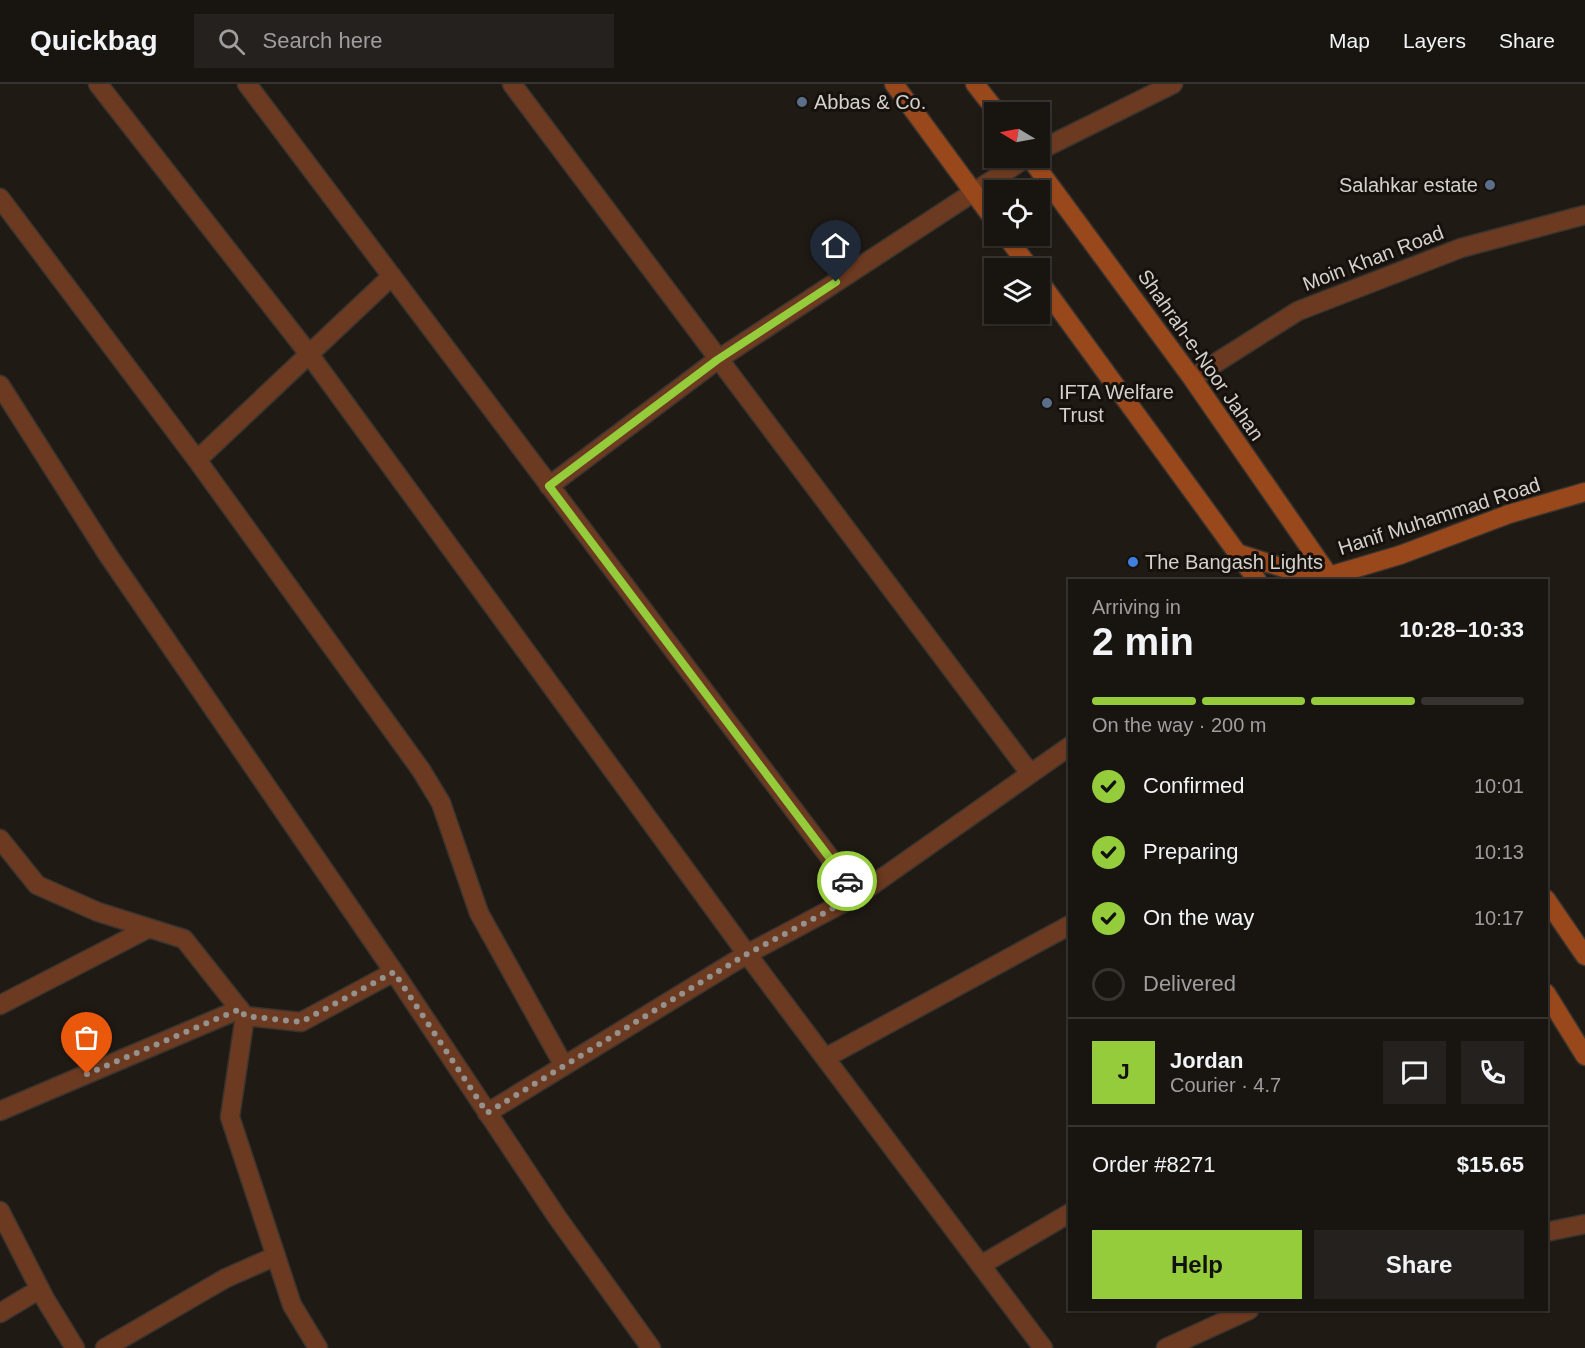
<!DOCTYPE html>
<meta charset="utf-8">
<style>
:root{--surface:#181410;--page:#25211e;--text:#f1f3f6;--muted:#9f9e9f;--line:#363330;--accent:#94cc3c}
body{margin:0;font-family:Helvetica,sans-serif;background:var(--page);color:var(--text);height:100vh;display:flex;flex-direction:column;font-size:22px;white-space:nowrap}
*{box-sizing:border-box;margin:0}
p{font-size:20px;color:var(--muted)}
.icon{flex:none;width:33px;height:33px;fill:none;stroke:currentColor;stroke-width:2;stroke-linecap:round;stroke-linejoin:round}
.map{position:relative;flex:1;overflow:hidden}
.drawer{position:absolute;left:1068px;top:495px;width:480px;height:732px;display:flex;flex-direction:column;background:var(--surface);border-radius:0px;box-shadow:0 2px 4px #0004,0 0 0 2px var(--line)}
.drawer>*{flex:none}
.needle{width:39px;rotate:280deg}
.fabs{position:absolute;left:984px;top:18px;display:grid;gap:12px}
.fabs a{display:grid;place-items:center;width:66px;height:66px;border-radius:0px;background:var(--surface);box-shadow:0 2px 4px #0004,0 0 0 2px var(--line);font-size:30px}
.pin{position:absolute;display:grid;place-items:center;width:51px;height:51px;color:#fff;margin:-62px -26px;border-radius:50% 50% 50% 0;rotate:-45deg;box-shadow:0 0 6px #0007}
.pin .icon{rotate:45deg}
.courier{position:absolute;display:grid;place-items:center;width:60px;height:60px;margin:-30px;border:4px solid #94cc3c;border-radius:50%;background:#fff;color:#222;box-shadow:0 2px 8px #0007}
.head em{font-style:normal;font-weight:800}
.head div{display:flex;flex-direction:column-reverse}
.head{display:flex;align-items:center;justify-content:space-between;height:102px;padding:0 24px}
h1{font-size:39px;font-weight:800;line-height:45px}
.bar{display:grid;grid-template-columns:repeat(4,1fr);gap:9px 6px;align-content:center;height:72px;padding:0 24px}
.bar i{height:8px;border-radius:4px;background:var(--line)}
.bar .current{background:var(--accent)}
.bar p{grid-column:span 4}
.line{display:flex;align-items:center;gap:15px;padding:0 24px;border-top:2px solid var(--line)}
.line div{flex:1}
.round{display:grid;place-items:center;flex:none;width:63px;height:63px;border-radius:0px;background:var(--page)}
ol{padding:0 24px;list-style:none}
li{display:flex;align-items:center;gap:18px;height:66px}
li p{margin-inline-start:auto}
li .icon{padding:6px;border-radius:50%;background:var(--accent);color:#111;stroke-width:4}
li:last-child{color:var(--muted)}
li i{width:33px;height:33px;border:3px solid var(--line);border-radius:50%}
.button{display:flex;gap:12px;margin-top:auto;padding:12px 24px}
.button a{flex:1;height:69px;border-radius:0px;background:var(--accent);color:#111;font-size:24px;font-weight:800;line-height:69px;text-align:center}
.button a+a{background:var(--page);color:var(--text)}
header{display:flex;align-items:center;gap:36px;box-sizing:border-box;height:84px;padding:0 30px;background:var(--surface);border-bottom:2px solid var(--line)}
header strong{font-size:28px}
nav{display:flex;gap:33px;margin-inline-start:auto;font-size:21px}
.search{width:420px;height:54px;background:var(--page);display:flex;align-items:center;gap:15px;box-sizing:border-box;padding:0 21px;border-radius:0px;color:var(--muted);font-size:22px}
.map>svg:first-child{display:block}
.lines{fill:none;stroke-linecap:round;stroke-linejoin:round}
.street-casing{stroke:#39342f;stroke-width:21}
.secondary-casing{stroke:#39342f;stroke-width:21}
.street{stroke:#6c3a20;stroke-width:18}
.secondary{stroke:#99481b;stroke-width:18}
.done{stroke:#95918d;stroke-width:6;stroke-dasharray:0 10.8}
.route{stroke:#94cc3c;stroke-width:8}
.service-dot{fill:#5c6f8a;stroke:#16110c;stroke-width:2}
.shop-dot{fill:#3f7fe0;stroke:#16110c;stroke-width:2}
.labels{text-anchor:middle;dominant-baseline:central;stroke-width:6;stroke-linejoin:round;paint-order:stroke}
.poi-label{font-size:20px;fill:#d4d1cd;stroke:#16110c;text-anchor:start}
.street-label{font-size:20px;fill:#d4d1cd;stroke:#16110c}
</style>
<header>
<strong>Quickbag</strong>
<div class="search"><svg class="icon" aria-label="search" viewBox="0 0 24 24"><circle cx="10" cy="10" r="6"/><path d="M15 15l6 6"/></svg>Search here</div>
<nav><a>Map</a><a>Layers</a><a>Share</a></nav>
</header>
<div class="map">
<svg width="1585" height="1264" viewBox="0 0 1585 1264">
<rect width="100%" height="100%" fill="#201a15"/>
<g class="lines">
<defs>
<path id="street" d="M98,0L309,270L747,870L1043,1264
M247,0L858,811
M512,0L1029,688
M1040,66L1173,0
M0,114L197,376L421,686L441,719L479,829L564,982
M1192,294L1298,227L1461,164L1585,131
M0,301L108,471L394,888L557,1133L651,1264
M197,376L392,192
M549,402L717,276L1026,74
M0,755L37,801L98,828L184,855L245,932L301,938L394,888
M0,921L149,844
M245,932L230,1033L292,1221L318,1264
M825,974L1070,841
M0,1027L240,925
M487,1029L747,870L858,811L1070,662
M0,1127L45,1215L75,1264
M1546,1148L1585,1140
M981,1181L1070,1129
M0,1229L40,1205
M105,1264L226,1194L276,1172
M1166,1264L1249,1226"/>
<path id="secondary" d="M894,0L994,136
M975,0L997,28
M1030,74L1192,294L1332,496
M1006,152L1030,184
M1040,198L1257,496
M1237,469L1290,486L1329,492L1400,471L1509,430L1585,408
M1546,815L1585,872
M1546,909L1585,972"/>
</defs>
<use href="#street" class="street-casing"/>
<use href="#secondary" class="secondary-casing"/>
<use href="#street" class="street"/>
<use href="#secondary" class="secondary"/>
</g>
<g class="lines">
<path class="done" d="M87,990L240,925L245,932L301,938L394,888L487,1029L747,870L858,811L847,797"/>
<path class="route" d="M836,198L717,276L549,402L847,797"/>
</g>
<g class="service-dot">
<circle cx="802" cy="18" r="6"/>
<circle cx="1490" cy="101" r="6"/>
<circle cx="1047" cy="319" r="6"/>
</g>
<circle class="shop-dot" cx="1133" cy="478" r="6"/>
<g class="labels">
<g class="poi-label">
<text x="814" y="18">Abbas &amp; Co.</text>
<text x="1478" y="101" text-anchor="end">Salahkar estate</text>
<text x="1059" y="308">IFTA Welfare<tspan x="1059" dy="23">Trust</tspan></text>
<text x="1145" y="478">The Bangash Lights</text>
</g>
<g class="street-label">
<text transform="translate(1373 174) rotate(-21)">Moin Khan Road</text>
<text transform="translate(1201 271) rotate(55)">Shahrah-e-Noor Jahan</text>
<text transform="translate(1439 432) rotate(-18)">Hanif Muhammad Road</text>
</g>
</g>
</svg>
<div class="fabs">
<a><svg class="needle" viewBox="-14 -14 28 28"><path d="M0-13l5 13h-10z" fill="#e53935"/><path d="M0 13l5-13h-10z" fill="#9f9e9f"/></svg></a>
<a><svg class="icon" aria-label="locate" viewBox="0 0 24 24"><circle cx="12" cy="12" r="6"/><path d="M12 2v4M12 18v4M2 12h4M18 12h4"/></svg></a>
<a><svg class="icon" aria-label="layers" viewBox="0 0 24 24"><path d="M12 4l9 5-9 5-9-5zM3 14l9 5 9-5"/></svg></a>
</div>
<div class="pin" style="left:87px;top:990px;background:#ea580c"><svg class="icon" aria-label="bag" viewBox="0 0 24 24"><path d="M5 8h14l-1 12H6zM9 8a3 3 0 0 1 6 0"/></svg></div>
<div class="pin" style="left:836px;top:198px;background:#1f2937"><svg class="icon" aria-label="home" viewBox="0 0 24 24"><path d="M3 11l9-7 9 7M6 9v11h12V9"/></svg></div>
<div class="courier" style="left:847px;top:797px"><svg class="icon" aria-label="car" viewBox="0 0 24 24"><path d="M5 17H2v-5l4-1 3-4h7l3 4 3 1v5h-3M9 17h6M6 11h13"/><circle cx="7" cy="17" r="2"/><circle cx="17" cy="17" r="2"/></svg></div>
<section class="drawer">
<div class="head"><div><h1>2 min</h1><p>Arriving in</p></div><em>10:28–10:33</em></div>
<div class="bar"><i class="current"></i><i class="current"></i><i class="current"></i><i></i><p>On the way · 200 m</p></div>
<ol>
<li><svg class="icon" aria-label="check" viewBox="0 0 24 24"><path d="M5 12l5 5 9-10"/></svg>Confirmed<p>10:01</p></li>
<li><svg class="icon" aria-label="check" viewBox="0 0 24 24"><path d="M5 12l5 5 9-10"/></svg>Preparing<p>10:13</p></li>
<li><svg class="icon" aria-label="check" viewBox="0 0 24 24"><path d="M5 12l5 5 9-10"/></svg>On the way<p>10:17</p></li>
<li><i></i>Delivered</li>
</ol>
<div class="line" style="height:108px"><b class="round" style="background:var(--accent);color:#111">J</b><div><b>Jordan</b><p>Courier · 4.7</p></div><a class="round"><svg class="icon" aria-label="chat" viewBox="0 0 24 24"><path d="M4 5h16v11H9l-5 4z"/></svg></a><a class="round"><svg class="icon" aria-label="phone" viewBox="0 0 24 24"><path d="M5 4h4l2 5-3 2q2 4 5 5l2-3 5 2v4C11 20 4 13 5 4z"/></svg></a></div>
<div class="line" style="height:78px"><div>Order #8271</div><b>$15.65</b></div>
<div class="button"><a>Help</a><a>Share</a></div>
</section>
</div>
